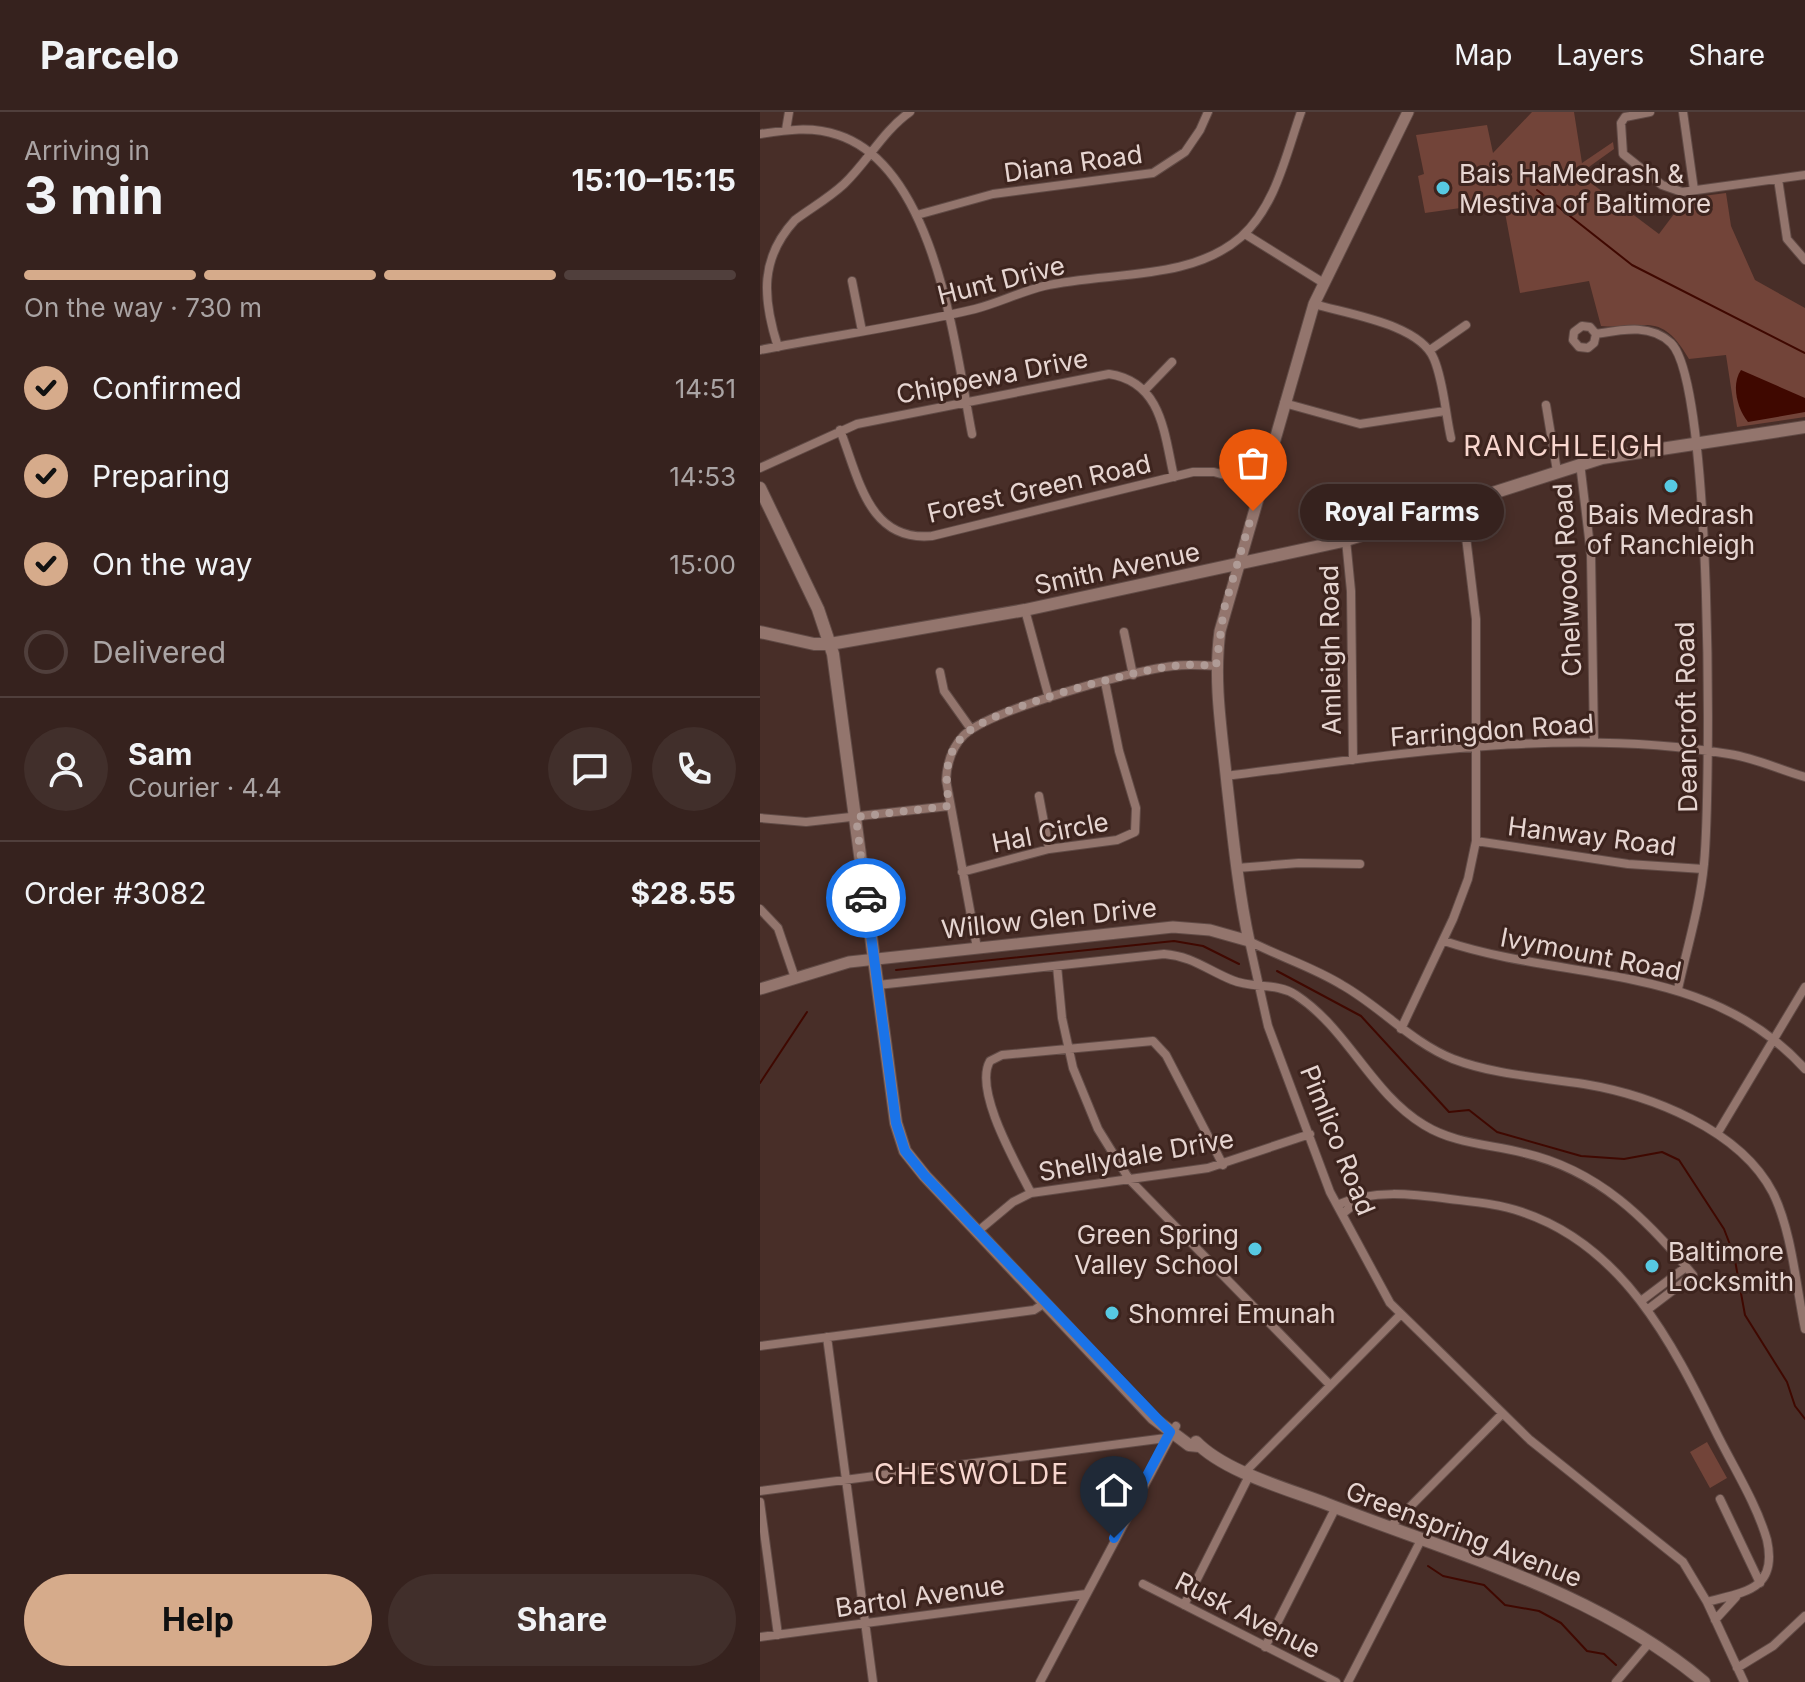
<!DOCTYPE html>
<meta charset="utf-8">
<style>
:root{--surface:#36221e;--page:#412f2b;--text:#f1f3f6;--muted:#aaa4a4;--line:#503f3c;--accent:#d6ab8b}
body{margin:0;font-family:Inter,sans-serif;background:var(--page);color:var(--text);height:100vh;display:flex;flex-direction:column;font-size:30px;white-space:nowrap}
*{box-sizing:border-box;margin:0}
p{font-size:26px;color:var(--muted)}
.icon{flex:none;width:44px;height:44px;fill:none;stroke:currentColor;stroke-width:2;stroke-linecap:round;stroke-linejoin:round}
.map{position:relative;flex:1;overflow:hidden}
.side{display:flex;flex-direction:column;background:var(--surface);width:760px}
.side>*{flex:none}
.pin{position:absolute;display:grid;place-items:center;width:68px;height:68px;color:#fff;margin:-82px -34px;border-radius:50% 50% 50% 0;rotate:-45deg;box-shadow:0 0 8px #0007}
.pin .icon{rotate:45deg}
.courier{position:absolute;display:grid;place-items:center;width:80px;height:80px;margin:-40px;border:6px solid #1a73e8;border-radius:50%;background:#fff;color:#222;box-shadow:0 2px 10px #0007}
.bubble{position:absolute;height:56px;border-radius:28px;background:var(--surface);box-shadow:0 4px 12px #0003,0 0 0 2px var(--line);font-size:26px;font-weight:700;line-height:56px;text-align:center}
.headline em{font-style:normal;font-weight:700}
.headline div{display:flex;flex-direction:column-reverse}
.headline{display:flex;align-items:center;justify-content:space-between;height:136px;padding:0 24px}
h1{font-size:52px;font-weight:700;line-height:60px}
.bar{display:grid;grid-template-columns:repeat(4,1fr);gap:12px 8px;align-content:center;height:96px;padding:0 24px}
.bar i{height:10px;border-radius:6px;background:var(--line)}
.bar .current{background:var(--accent)}
.bar p{grid-column:span 4}
.line{display:flex;align-items:center;gap:20px;padding:0 24px;border-top:2px solid var(--line)}
.line div{flex:1}
.round{display:grid;place-items:center;flex:none;width:84px;height:84px;border-radius:42px;background:var(--page)}
ol{padding:0 24px;list-style:none}
li{display:flex;align-items:center;gap:24px;height:88px}
li p{margin-inline-start:auto}
li .icon{padding:8px;border-radius:50%;background:var(--accent);color:#111;stroke-width:4}
li:last-child{color:var(--muted)}
li i{width:44px;height:44px;border:4px solid var(--line);border-radius:50%}
.cta{display:flex;gap:16px;margin-top:auto;padding:16px 24px}
.cta a{flex:1;height:92px;border-radius:48px;background:var(--accent);color:#111;font-size:32px;font-weight:700;line-height:92px;text-align:center}
.cta a+a{background:var(--page);color:var(--text)}
header{display:flex;align-items:center;gap:48px;box-sizing:border-box;height:112px;padding:0 40px;background:var(--surface);border-bottom:2px solid var(--line)}
header strong{font-size:38px}
nav{display:flex;gap:44px;margin-inline-start:auto;font-size:28px}
main{display:flex;flex:1;min-height:0}
.map>svg:first-child{display:block}
.green{fill:#724439}
.water{fill:#3f0800}
.lines{fill:none;stroke-linecap:round;stroke-linejoin:round}
.stream{stroke:#3f0800;stroke-width:2}
.minor-casing{stroke:#614b46;stroke-width:10}
.tertiary-casing{stroke:#614b46;stroke-width:13}
.secondary-casing{stroke:#614b46;stroke-width:14}
.minor{stroke:#93756d;stroke-width:8}
.tertiary{stroke:#93756d;stroke-width:11}
.secondary{stroke:#93756d;stroke-width:12}
.done{stroke:#af9b96;stroke-width:8;stroke-dasharray:0 14.4}
.route{stroke:#1a73e8;stroke-width:10}
.poi-dot{fill:#57c9e2;stroke:#3d241e;stroke-width:3}
.labels{text-anchor:middle;dominant-baseline:central;stroke-width:6;stroke-linejoin:round;paint-order:stroke}
.street-label{font-size:26px;fill:#e6d5d1;stroke:#3d241e}
.poi-label{font-size:26px;fill:#e6d5d1;stroke:#3d241e;text-anchor:start}
.neighbourhood-label{font-size:28px;letter-spacing:2px;fill:#f8d6ce;stroke:#3d241e}
</style>
<header>
<strong>Parcelo</strong>
<nav><a>Map</a><a>Layers</a><a>Share</a></nav>
</header>
<main>
<section class="side">
<div class="headline"><div><h1>3 min</h1><p>Arriving in</p></div><em>15:10–15:15</em></div>
<div class="bar"><i class="current"></i><i class="current"></i><i class="current"></i><i></i><p>On the way · 730 m</p></div>
<ol>
<li><svg class="icon" aria-label="check" viewBox="0 0 24 24"><path d="M5 12l5 5 9-10"/></svg>Confirmed<p>14:51</p></li>
<li><svg class="icon" aria-label="check" viewBox="0 0 24 24"><path d="M5 12l5 5 9-10"/></svg>Preparing<p>14:53</p></li>
<li><svg class="icon" aria-label="check" viewBox="0 0 24 24"><path d="M5 12l5 5 9-10"/></svg>On the way<p>15:00</p></li>
<li><i></i>Delivered</li>
</ol>
<div class="line" style="height:144px"><a class="round"><svg class="icon" aria-label="person" viewBox="0 0 24 24"><circle cx="12" cy="8" r="4"/><path d="M4 21q1-7 8-7t8 7"/></svg></a><div><b>Sam</b><p>Courier · 4.4</p></div><a class="round"><svg class="icon" aria-label="chat" viewBox="0 0 24 24"><path d="M4 5h16v11H9l-5 4z"/></svg></a><a class="round"><svg class="icon" aria-label="phone" viewBox="0 0 24 24"><path d="M5 4h4l2 5-3 2q2 4 5 5l2-3 5 2v4C11 20 4 13 5 4z"/></svg></a></div>
<div class="line" style="height:104px"><div>Order #3082</div><b>$28.55</b></div>
<div class="cta"><a>Help</a><a>Share</a></div>
</section>
<div class="map">
<svg width="1045" height="1570" viewBox="0 0 1045 1570">
<rect width="100%" height="100%" fill="#482e28"/>
<path class="green" d="M772,0H814L822,51L853,30L854,37L819,62L899,122L920,94V87L966,81L971,114L995,168L1045,196V305L977,315L966,243L929,247C900,197 885,218 841,214L829,169L760,181L743,90L665,101L658,64L664,62L656,23L727,13L733,41Z
M947,1330L967,1366L950,1376L930,1340Z"/>
<path class="water" d="M981,258L1045,286V300L988,310C977,297 971,272 981,258Z"/>
<g class="lines">
<path class="stream" d="M777,78L872,153L1045,241
M136,858L414,829L443,834L479,852
M517,859L601,904L689,1000L709,998L737,1020L821,1044L864,1047L902,1040L919,1048L964,1117L974,1143L985,1203L1027,1270L1035,1294L1045,1307
M0,971L47,900
M668,1454L683,1464L724,1473L745,1493L779,1499L801,1511L827,1539L844,1542L856,1553"/>
<defs>
<path id="minor" d="M890,0L865,5L861,11L863,42L902,73L922,80L1045,63
M923,0L934,78
M26,18L29,0
M0,22C26,18 52,14 78,23C176,55 195,236 212,322
M1018,67L1027,127L1045,148
M157,103L233,82L393,61L425,40L440,18L448,0
M485,122L562,170
M92,169L102,219
M554,192C587,202 660,212 674,247C684,271 685,300 691,326
M836,222L830,215L822,214L814,220L813,228L819,235L828,236L834,231L836,222C861,218 890,211 911,231C953,272 951,678 944,752C940,794 927,836 918,877
M18,235C2,185 0,146 35,108C51,96 69,86 84,72C108,49 123,19 150,0
M0,238C71,224 144,214 215,197C238,191 260,180 284,174C348,159 429,170 481,125C516,94 526,42 541,0
M670,238L706,213
M385,278L412,250
M524,291L600,312L685,299
M786,293L797,359
M80,318C99,366 108,430 172,424L433,360H454L500,373
M820,351L831,443L834,630
M0,356L97,312L349,262C402,270 404,321 414,365
M586,428L591,479L593,648
M265,498L289,586
M364,520L373,563
M180,560L184,579L211,617
M466,664C633,643 802,614 969,642C996,646 1020,658 1045,665
M279,684L289,737
M0,706L46,710L189,694
M716,729L868,752L943,757
M477,756L539,751L600,752
M202,760L289,737L357,728L375,720L376,696L359,639L345,570
M0,797L18,816L35,866
M489,829L508,914L570,1080L630,1191L770,1328L923,1450L947,1490L984,1570
M489,829C520,845 553,855 582,873C621,895 651,930 693,947C735,963 780,965 824,972C890,983 980,1017 1013,1081C1032,1120 1036,1174 1045,1217
M684,829C810,871 947,849 1045,957
M217,836L186,668C187,651 192,635 204,623C230,598 374,558 413,554C428,552 442,553 456,554
M297,854L302,906L313,956L338,1017L369,1067L570,1273
M118,873L404,842C432,844 447,858 472,868C493,877 516,870 536,883C588,917 611,981 664,1013C695,1032 729,1032 764,1041C838,1058 887,1107 933,1163L887,1198
M641,917L693,807L708,767L716,729V507L702,392
M957,1022L1045,875
M271,1081C257,1053 213,978 230,949L242,943L393,929L406,943L463,1053
M577,1093C613,1077 652,1082 690,1087C715,1090 739,1092 762,1100C862,1133 912,1230 955,1318C972,1353 996,1390 1007,1428C1018,1478 984,1480 947,1490
M582,1102L601,1087
M217,1120L253,1090L271,1081L448,1056L550,1022
M881,1189L926,1155
M67,1225L113,1570
M0,1234L274,1198L285,1191
M485,1360L640,1203
M0,1379L406,1326
M960,1387L1000,1471
M0,1390L18,1523
M629,1416L742,1302
M383,1472L576,1570
M424,1493L490,1362
M955,1508L976,1485
M0,1525L326,1482
M505,1535L576,1395
M977,1556L1013,1534L1045,1504
M280,1570L416,1314
M588,1570L661,1428
M856,1570L889,1531"/>
<path id="tertiary" d="M0,877L89,850L413,815L450,818L489,829C478,777 473,724 467,672C462,621 453,570 460,519L554,192L648,0"/>
<path id="secondary" d="M0,376L58,497L73,542L136,1011L145,1039L165,1064L393,1306L429,1333L439,1334
M0,520L54,532H70L265,498L583,429L842,346L1045,315
M436,1330C465,1360 528,1377 567,1392C695,1442 836,1479 944,1570"/>
</defs>
<use href="#minor" class="minor-casing"/>
<use href="#tertiary" class="tertiary-casing"/>
<use href="#secondary" class="secondary-casing"/>
<use href="#minor" class="minor"/>
<use href="#tertiary" class="tertiary"/>
<use href="#secondary" class="secondary"/>
</g>
<g class="lines">
<path class="done" d="M106,786L96,705L189,694C186,668 183,645 203,624C230,596 372,559 413,554C427,552 442,553 456,554L464,497L493,399"/>
<path class="route" d="M106,786L136,1011L145,1039L165,1064L410,1320L354,1426"/>
</g>
<g class="poi-dot">
<circle cx="683" cy="76" r="8"/>
<circle cx="911" cy="374" r="8"/>
<circle cx="495" cy="1137" r="8"/>
<circle cx="892" cy="1154" r="8"/>
<circle cx="352" cy="1201" r="8"/>
</g>
<g class="labels">
<g class="street-label">
<text transform="translate(313 51) rotate(-8)">Diana Road</text>
<text transform="translate(241 168) rotate(-14)">Hunt Drive</text>
<text transform="translate(232 264) rotate(-11)">Chippewa Drive</text>
<text transform="translate(279 376) rotate(-13)">Forest Green Road</text>
<text transform="translate(357 456) rotate(-12)">Smith Avenue</text>
<text transform="translate(807 468) rotate(-93)">Chelwood Road</text>
<text transform="translate(570 538) rotate(-91)">Amleigh Road</text>
<text transform="translate(926 605) rotate(-91)">Deancroft Road</text>
<text transform="translate(732 618) rotate(-4)">Farringdon Road</text>
<text transform="translate(290 720) rotate(-11)">Hal Circle</text>
<text transform="translate(832 724) rotate(7)">Hanway Road</text>
<text transform="translate(289 806) rotate(-6)">Willow Glen Drive</text>
<text transform="translate(831 842) rotate(11)">Ivymount Road</text>
<text transform="translate(578 1028) rotate(68)">Pimlico Road</text>
<text transform="translate(376 1043) rotate(-10)">Shellydale Drive</text>
<text transform="translate(704 1422) rotate(21)">Greenspring Avenue</text>
<text transform="translate(160 1484) rotate(-8)">Bartol Avenue</text>
<text transform="translate(488 1503) rotate(27)">Rusk Avenue</text>
</g>
<g class="poi-label">
<text x="699" y="61">Bais HaMedrash &amp;<tspan x="699" dy="30">Mestiva of Baltimore</tspan></text>
<text x="911" y="402" text-anchor="middle">Bais Medrash<tspan x="911" dy="30">of Ranchleigh</tspan></text>
<text x="479" y="1122" text-anchor="end">Green Spring<tspan x="479" dy="30">Valley School</tspan></text>
<text x="908" y="1139">Baltimore<tspan x="908" dy="30">Locksmith</tspan></text>
<text x="368" y="1201">Shomrei Emunah</text>
</g>
<g class="neighbourhood-label">
<text x="804" y="334">RANCHLEIGH</text>
<text x="212" y="1362">CHESWOLDE</text>
</g>
</g>
</svg>
<div class="pin" style="left:493px;top:399px;background:#ea580c"><svg class="icon" aria-label="bag" viewBox="0 0 24 24"><path d="M5 8h14l-1 12H6zM9 8a3 3 0 0 1 6 0"/></svg></div>
<div class="pin" style="left:354px;top:1426px;background:#1f2937"><svg class="icon" aria-label="home" viewBox="0 0 24 24"><path d="M3 11l9-7 9 7M6 9v11h12V9"/></svg></div>
<div class="courier" style="left:106px;top:786px"><svg class="icon" aria-label="car" viewBox="0 0 24 24"><path d="M5 17H2v-5l4-1 3-4h7l3 4 3 1v5h-3M9 17h6M6 11h13"/><circle cx="7" cy="17" r="2"/><circle cx="17" cy="17" r="2"/></svg></div>
<div class="bubble" style="left:540px;top:372px;width:204px">Royal Farms</div>
</div>
</main>
